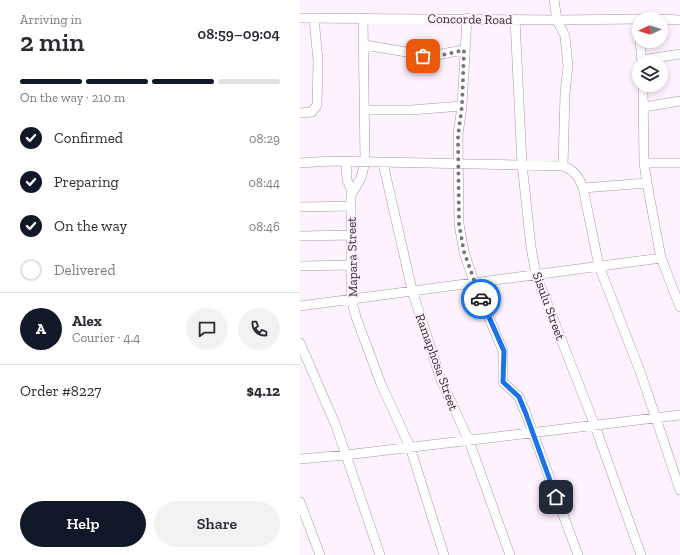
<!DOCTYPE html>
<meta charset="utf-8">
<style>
:root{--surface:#fff;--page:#f2f2f3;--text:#2b2b33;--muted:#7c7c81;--line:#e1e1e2;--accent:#111827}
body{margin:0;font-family:"Zilla Slab",serif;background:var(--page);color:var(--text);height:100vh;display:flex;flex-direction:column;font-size:15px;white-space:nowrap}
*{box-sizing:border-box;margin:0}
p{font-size:13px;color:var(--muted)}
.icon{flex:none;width:22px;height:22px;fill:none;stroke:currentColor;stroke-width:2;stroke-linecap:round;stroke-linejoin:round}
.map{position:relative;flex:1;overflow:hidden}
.side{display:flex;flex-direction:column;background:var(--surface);width:300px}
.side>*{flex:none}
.needle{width:26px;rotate:266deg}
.controls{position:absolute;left:332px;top:12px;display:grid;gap:8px}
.controls a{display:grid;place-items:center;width:36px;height:36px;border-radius:50%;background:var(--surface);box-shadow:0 2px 6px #0003;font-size:20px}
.pin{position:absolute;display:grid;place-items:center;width:34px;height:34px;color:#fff;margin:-17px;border-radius:8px;box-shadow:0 2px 6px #0006}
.courier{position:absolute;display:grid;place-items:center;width:40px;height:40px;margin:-20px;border:3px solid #1a73e8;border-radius:50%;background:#fff;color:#222;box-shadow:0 1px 5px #0007}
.overview em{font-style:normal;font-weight:600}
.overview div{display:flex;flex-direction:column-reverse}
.overview{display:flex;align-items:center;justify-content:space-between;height:68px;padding:0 20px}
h1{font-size:26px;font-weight:600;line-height:30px}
.bar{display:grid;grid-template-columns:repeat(4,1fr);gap:6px 4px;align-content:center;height:48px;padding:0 20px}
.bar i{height:5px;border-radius:3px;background:var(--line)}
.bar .selected{background:var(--accent)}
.bar p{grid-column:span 4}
.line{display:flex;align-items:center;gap:10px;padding:0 20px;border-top:1px solid var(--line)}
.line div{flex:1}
.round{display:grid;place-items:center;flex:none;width:42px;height:42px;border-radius:21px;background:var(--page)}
ol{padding:0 20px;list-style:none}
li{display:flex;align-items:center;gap:12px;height:44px}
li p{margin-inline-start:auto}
li .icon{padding:4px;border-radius:50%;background:var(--accent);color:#fff;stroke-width:4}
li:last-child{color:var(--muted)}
li i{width:22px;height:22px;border:2px solid var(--line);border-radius:50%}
.button{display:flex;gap:8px;margin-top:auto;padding:8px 20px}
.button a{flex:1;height:46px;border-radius:24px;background:var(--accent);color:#fff;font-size:16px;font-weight:600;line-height:46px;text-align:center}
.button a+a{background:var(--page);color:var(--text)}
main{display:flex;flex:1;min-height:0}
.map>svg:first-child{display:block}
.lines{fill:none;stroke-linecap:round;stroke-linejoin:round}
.minor-casing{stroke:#a499a4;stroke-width:10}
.minor{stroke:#fff;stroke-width:9}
.done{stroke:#797279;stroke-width:4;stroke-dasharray:0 7.2}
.route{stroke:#1a73e8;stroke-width:5}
.labels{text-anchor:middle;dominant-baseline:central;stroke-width:3.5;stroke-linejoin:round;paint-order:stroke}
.street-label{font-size:13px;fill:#322d32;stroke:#fef2fe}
</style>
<main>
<section class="side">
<div class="overview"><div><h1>2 min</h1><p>Arriving in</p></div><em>08:59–09:04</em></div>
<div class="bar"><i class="selected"></i><i class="selected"></i><i class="selected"></i><i></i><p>On the way · 210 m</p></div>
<ol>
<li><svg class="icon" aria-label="check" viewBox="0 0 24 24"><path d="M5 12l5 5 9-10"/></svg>Confirmed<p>08:29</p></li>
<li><svg class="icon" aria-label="check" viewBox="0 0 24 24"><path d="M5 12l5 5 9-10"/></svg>Preparing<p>08:44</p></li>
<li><svg class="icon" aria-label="check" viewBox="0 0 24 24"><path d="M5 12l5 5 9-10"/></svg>On the way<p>08:46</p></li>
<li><i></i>Delivered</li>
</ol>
<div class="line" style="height:72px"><b class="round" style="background:var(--accent);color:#fff">A</b><div><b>Alex</b><p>Courier · 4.4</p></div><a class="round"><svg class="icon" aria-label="chat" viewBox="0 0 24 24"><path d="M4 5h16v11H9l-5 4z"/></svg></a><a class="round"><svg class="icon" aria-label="phone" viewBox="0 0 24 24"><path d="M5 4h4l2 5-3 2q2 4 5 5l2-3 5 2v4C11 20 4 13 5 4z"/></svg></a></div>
<div class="line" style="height:52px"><div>Order #8227</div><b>$4.12</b></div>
<div class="button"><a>Help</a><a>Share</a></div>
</section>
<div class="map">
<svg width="380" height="555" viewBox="0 0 380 555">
<rect width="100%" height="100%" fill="#fef2fe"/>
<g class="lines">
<defs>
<path id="minor" d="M254,0L257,20L265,36L268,66L265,93L263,166
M0,18L257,20L339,19
M63,18L65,162L61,178L51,195V298L56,317L81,384L110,447L144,555
M167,18L162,106L158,135L159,224L164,252L174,282L203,351V382L219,397L226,414L278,555
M215,19L222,164L231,247L236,275L295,426L341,555
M361,19L380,20
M340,41L342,63
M65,45L130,56L164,50
M342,60L380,54
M343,85L344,163L347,183L361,258L380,307
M344,107L380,101
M65,110H111L162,106
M0,113L12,112L17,105L18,61L14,18
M46,162L47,180L52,191
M0,163L31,161L263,166C274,170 279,177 283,188L347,183
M83,163L112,290L141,380L169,441L210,555
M344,163H380
M283,188L299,266L341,374L380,490
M0,207L51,206
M0,236L51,235
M0,266L51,265
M0,306L361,258
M0,343L36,426L80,555
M0,459L46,455L380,415
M0,502L20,555"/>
</defs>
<use href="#minor" class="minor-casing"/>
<use href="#minor" class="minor"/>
</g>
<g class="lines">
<path class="done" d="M123,56H138L164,50L162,106L158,136L159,224L164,252L181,299"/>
<path class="route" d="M181,299L204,351L203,382L219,397L226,414L256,497"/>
</g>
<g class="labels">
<g class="street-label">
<text transform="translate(170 19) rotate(1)">Concorde Road</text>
<text transform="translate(52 257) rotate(-91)">Mapara Street</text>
<text transform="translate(249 306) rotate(70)">Sisulu Street</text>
<text transform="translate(137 362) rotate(70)">Ramaphosa Street</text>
</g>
</g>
</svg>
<div class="controls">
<a><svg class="needle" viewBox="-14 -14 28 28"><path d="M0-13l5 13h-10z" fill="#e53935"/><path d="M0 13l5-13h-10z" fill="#7c7c81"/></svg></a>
<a><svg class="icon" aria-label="layers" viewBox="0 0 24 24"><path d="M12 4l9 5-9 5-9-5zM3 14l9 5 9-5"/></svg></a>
</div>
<div class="pin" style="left:123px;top:56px;background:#ea580c"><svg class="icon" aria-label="bag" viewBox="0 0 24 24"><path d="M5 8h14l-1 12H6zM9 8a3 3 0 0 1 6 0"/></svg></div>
<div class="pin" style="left:256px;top:497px;background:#1f2937"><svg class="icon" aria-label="home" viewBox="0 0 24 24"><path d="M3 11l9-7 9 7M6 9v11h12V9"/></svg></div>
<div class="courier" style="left:181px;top:299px"><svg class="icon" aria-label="car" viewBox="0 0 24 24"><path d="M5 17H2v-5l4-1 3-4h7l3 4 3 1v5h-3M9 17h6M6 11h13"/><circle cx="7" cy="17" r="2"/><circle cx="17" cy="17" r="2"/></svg></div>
</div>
</main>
